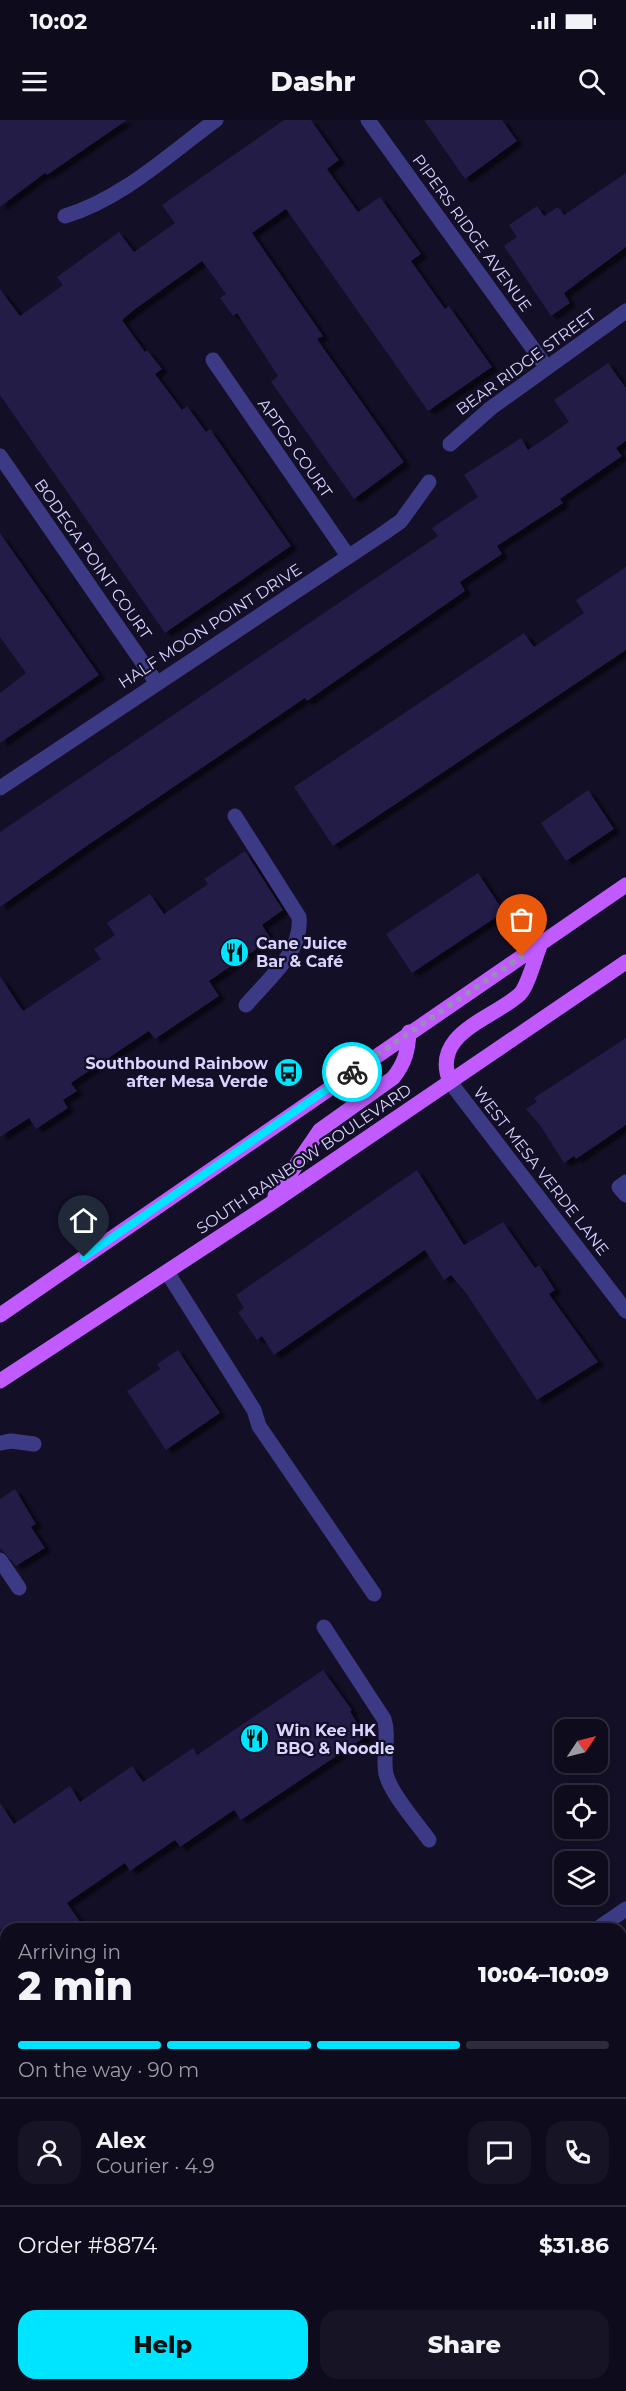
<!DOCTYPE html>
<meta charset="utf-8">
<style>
:root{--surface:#0e0b1c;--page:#171425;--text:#f1f3f6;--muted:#9b9ba3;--line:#2e2b3b;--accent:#00e5ff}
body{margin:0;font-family:Montserrat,sans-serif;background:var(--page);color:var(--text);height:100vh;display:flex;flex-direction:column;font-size:22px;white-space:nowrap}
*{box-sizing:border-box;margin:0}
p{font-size:20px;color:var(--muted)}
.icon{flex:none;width:33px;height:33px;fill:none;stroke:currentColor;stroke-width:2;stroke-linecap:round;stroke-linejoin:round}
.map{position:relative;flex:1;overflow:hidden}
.details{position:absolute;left:0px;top:1803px;width:627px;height:468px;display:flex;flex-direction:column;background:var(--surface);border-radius:18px 18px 0 0;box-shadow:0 3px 9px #0003,0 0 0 2px var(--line)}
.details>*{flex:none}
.needle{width:39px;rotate:55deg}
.tools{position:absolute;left:554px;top:1599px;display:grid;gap:12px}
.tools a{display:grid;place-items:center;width:54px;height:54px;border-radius:12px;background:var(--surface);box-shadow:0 3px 9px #0003,0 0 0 2px var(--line);font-size:30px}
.pin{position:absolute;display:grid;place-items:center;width:51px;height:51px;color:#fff;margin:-62px -26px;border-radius:50% 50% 50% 0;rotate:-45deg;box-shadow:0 0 6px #0007}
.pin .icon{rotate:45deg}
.courier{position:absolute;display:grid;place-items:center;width:60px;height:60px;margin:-30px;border:4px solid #00e5ff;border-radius:50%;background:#fff;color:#222;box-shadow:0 2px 8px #0007}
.overview em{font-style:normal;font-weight:800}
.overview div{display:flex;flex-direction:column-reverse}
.overview{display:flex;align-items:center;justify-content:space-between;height:102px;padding:0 18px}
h1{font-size:39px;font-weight:800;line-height:45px}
.bar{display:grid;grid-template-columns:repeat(4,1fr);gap:9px 6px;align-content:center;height:72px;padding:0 18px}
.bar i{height:8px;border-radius:4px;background:var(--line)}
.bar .current{background:var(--accent)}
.bar p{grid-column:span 4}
.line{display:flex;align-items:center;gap:15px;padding:0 18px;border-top:2px solid var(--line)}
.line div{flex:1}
.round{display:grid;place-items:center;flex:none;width:63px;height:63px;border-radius:18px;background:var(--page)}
.action{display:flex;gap:12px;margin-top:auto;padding:12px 18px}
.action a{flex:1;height:69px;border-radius:18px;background:var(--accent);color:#111;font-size:24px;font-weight:800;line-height:69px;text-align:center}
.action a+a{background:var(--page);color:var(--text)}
.status{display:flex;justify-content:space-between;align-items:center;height:42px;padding:0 30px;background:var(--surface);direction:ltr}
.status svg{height:16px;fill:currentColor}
header{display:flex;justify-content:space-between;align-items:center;height:78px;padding:0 18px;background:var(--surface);font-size:27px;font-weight:800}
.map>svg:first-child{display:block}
.building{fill:#241b47;filter:url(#shadow)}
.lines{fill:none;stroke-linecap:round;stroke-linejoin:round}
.minor{stroke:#3d3a85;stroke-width:15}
.major{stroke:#c25bff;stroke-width:15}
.done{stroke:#948fb3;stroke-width:6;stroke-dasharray:0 10.8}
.route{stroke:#00e5ff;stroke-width:8}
.labels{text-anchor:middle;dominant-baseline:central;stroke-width:4.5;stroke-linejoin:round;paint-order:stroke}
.street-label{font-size:16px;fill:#d9d4ff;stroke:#130f26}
.poi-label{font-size:16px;font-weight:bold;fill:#d9d4ff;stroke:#130f26;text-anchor:start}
</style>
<div class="status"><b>10:02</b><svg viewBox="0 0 49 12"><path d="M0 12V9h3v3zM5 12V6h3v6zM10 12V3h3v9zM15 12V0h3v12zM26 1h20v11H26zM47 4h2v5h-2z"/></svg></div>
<header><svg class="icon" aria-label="menu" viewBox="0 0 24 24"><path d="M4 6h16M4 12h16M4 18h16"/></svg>Dashr<svg class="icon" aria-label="search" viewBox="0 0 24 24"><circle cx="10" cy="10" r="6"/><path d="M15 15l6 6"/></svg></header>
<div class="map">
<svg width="626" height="2271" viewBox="0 0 626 2271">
<defs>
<filter id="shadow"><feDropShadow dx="6" dy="4" stdDeviation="1.5" flood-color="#0009"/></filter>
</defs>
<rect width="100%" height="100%" fill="#130f26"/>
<path class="building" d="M0,0H127L47,55L45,53L0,87Z
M284,0H311L339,40L327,49L358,92L380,77L421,134L411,141L445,189L449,186L492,247L428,291L286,89L252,113L323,216L317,219L404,342L354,379L271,262L278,256L237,193L233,196L220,178L226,174L202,141L134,190L122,200L145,232L147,230L162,249L155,254L182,290L187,286L206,312L210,309L291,426L165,513L0,275V169L20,196L63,165L57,157L119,112L134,132L175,103L162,85Z
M424,0H502L517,21L465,59Z
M626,53V127L564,173L570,183L551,196L504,126L517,117L509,105L537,86L544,96L558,87L564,95Z
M608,243L626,268V321L616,328L622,336L560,379L563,383L497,426L502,434L460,462L465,471L307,581L305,578L91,723L0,787V712L438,416L432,408L478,377L464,355L521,318L528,330L569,302L554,280Z
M0,413L99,555L0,623V573L26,553L0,517Z
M626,447V530L333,726L294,667L524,513L534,527L584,493L576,480Z
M588,670L614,709L566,741L541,703Z
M245,731L283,790L262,805L271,819L209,861L219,876L155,919L149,911L71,963L77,971L63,980L68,988L36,1009L29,998L0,1017V856L23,891L101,839L94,829L115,815L107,803L150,774L164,794L208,764L204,759Z
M478,753L504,792L412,853L386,814Z
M626,918V1005L576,1039L574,1036L564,1043L540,1005L526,989L537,982L534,978Z
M417,1050L464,1125L503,1102L535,1148L539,1145L555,1170L549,1174L598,1242L537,1280L466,1173L451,1155L444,1160L425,1130L274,1235L262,1216L257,1220L238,1192L244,1188L236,1175Z
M178,1230L220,1293L166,1330L127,1271L160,1249L157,1244Z
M15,1369L36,1404L31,1407L45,1428L16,1446L0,1428V1379Z
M323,1550L352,1590L350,1591L365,1617L241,1700L234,1690L180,1727L175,1720L130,1751L125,1743L67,1783L85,1809H0V1683L14,1704L70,1666L80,1682L132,1646L143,1662L193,1628L197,1635Z"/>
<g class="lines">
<path class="minor" d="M368,0L547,248
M65,96C122,79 169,34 216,0
M213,240L348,436
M450,324L491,288L626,191
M0,336L156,562
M0,668L384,413L401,401L429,362
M235,696L299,797C303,832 267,860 246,885
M450,962L626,1191
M626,1062L619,1067L626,1075
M167,1152L254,1290L259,1306L374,1474
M0,1323L11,1321L34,1324
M0,1440L19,1468
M324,1507L384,1599C390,1618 382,1636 386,1654C391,1674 417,1703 429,1720
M597,1809L626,1789
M621,2113L626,2120
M109,2271L118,2265"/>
<path class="major" d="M450,962C430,913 493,899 520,874C528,866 536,835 541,823
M275,1076L320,1010L393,958C405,943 408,931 409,912
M0,1195L626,765
M0,1261L270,1084L626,842"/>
</g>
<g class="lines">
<path class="done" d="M352,952L522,836"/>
<path class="route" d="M84,1137L352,952"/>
</g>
<defs>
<symbol id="restaurant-disc" viewBox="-11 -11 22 22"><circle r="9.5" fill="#00e5ff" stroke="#130f26"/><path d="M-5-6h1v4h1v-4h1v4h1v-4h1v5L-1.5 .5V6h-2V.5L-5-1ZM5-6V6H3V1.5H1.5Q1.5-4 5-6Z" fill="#111"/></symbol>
<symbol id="bus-disc" viewBox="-11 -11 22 22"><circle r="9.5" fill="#00e5ff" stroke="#130f26"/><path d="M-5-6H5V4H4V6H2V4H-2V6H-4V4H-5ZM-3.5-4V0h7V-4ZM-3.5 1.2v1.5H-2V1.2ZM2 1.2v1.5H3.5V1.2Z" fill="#111"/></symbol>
</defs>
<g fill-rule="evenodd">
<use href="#restaurant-disc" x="218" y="816" width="33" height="33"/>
<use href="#bus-disc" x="272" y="936" width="33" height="33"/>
<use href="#restaurant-disc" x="238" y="1602" width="33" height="33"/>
</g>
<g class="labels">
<g class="street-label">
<text transform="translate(472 113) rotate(54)">PIPERS RIDGE AVENUE</text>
<text transform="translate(526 242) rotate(-36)">BEAR RIDGE STREET</text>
<text transform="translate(295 328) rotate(55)">APTOS COURT</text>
<text transform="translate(93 439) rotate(55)">BODEGA POINT COURT</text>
<text transform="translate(210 506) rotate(-33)">HALF MOON POINT DRIVE</text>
<text transform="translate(304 1039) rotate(-34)">SOUTH RAINBOW BOULEVARD</text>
<text transform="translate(541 1051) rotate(52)">WEST MESA VERDE LANE</text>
</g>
<g class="poi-label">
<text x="256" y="823">Cane Juice<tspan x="256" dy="18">Bar &amp; Café</tspan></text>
<text x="268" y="943" text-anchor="end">Southbound Rainbow<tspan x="268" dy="18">after Mesa Verde</tspan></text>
<text x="276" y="1610">Win Kee HK<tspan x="276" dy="18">BBQ &amp; Noodle</tspan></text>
</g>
</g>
</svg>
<div class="tools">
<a><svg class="needle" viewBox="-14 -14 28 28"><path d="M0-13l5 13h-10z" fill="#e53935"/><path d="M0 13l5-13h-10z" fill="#9b9ba3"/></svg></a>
<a><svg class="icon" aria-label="locate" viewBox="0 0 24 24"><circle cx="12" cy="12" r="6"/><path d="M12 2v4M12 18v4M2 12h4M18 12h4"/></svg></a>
<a><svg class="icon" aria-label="layers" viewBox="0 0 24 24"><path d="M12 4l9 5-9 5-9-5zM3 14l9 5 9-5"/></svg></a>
</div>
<div class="pin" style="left:522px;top:836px;background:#ea580c"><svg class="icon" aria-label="bag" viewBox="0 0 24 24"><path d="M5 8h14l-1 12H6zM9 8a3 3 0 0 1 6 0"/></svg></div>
<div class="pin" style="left:84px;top:1137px;background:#1f2937"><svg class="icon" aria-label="home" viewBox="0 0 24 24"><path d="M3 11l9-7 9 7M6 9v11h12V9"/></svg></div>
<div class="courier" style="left:352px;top:952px"><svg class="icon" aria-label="bike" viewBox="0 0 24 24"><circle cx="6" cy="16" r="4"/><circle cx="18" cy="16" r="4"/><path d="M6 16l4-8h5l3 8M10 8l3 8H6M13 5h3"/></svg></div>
<section class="details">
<div class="overview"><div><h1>2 min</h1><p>Arriving in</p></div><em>10:04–10:09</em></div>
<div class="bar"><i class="current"></i><i class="current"></i><i class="current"></i><i></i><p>On the way · 90 m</p></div>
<div class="line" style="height:108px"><a class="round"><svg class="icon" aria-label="person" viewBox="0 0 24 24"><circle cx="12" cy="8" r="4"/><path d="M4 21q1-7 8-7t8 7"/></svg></a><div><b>Alex</b><p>Courier · 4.9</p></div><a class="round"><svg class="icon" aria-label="chat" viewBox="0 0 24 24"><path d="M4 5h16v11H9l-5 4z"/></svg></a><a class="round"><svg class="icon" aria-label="phone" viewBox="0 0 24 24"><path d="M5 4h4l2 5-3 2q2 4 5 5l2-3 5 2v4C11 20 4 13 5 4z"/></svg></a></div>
<div class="line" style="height:78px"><div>Order #8874</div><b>$31.86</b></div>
<div class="action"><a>Help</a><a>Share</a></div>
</section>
</div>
